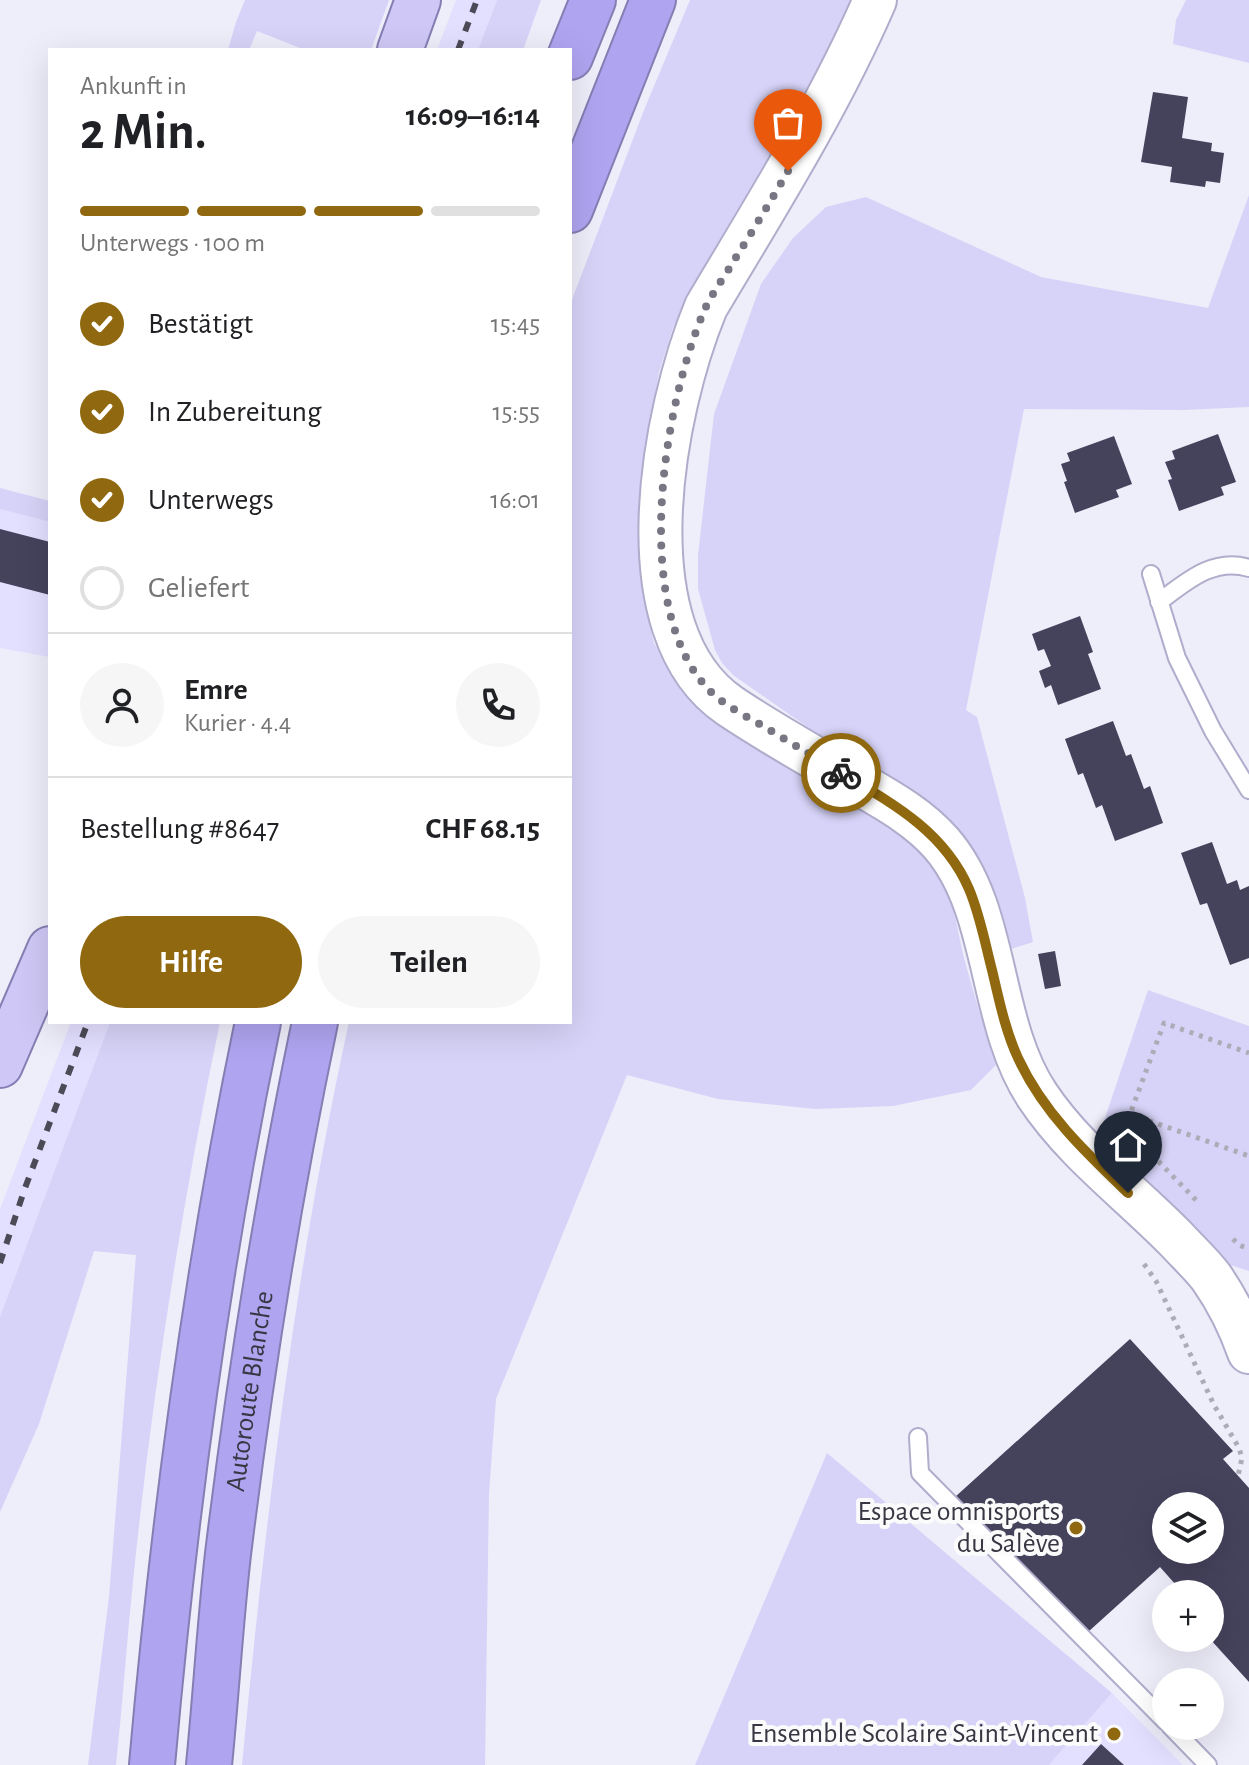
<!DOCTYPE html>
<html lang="de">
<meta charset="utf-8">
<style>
:root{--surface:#fff;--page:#f6f6f6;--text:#202124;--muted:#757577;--line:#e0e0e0;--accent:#90680f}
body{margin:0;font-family:"Alegreya Sans",sans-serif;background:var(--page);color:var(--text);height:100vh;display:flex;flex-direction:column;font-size:30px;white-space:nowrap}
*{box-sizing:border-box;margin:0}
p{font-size:26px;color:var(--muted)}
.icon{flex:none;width:44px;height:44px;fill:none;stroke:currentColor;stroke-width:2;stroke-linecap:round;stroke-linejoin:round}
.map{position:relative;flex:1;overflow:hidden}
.panel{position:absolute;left:48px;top:48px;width:524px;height:976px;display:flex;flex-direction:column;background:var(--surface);border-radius:0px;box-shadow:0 8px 32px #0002}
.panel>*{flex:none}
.tools{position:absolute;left:1152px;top:1492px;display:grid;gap:16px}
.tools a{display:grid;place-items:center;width:72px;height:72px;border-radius:50%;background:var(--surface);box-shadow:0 8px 32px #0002;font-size:40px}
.pin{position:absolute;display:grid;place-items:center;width:68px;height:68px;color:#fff;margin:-82px -34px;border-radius:50% 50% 50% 0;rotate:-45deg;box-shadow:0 0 8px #0007}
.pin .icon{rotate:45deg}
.courier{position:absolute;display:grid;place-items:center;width:80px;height:80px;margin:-40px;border:6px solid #90680f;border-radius:50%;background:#fff;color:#222;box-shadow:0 2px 10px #0007}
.head em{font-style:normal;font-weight:700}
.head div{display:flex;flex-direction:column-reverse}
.head{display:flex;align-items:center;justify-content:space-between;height:136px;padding:0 32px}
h1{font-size:52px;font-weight:700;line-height:60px}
.bar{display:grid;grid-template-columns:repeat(4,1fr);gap:12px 8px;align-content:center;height:96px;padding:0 32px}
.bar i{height:10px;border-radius:6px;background:var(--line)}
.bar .on{background:var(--accent)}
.bar p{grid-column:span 4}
.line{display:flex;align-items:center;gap:20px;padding:0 32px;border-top:2px solid var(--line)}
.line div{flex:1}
.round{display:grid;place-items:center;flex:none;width:84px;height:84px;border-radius:42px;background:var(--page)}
ol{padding:0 32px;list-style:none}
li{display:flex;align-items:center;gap:24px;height:88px}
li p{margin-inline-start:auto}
li .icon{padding:8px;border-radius:50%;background:var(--accent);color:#fff;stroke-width:4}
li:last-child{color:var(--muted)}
li i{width:44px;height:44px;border:4px solid var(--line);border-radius:50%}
.cta{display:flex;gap:16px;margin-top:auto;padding:16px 32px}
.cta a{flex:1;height:92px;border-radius:48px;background:var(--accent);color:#fff;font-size:32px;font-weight:700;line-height:92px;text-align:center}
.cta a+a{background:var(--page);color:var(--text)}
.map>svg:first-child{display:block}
.built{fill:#e3dfff}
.green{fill:#d7d3f8}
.building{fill:#45425c;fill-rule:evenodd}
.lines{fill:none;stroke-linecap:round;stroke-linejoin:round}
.service-casing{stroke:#b0adcc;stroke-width:20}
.tertiary-casing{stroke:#b0adcc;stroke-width:46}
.primary-casing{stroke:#857eb3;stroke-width:48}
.motorway-casing{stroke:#857eb3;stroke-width:48}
.path{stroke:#acabb7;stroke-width:5;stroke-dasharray:4 6;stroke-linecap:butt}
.service{stroke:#fff;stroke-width:16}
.tertiary{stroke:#fff;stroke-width:42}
.primary{stroke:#cfc8f6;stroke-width:44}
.motorway{stroke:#afa4f0;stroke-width:44}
.rail{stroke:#4b4a56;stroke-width:6;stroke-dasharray:10 10;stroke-linecap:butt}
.done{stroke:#777682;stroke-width:8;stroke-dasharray:0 14.4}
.route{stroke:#90680f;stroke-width:10}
.poi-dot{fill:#90680f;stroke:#fbfbfb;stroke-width:3}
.labels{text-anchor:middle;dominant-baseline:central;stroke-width:8;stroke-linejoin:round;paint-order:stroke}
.street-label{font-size:28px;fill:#373642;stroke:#fbfbfb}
.poi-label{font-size:28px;fill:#373642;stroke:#fbfbfb;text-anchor:end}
</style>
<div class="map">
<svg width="1249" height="1765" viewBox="0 0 1249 1765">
<rect width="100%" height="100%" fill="#eeedfa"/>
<path class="built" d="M456,0H497L478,50H437Z
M0,509L50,522V657L0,648Z
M71,1022H110L0,1317V1209Z
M1112,1693L1183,1765H1049Z"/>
<path class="green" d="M245,0H389L371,50H305L257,31L249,50H228L236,22Z
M497,0H541L523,50H478Z
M690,0H851L803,101L684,304L673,328L659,372L640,480L643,575L646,609L654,643L684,692L718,725L893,829C911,844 931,861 943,882C956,908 958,937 966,965C975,999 986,1032 996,1065L971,1090L893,1106L815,1109L718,1099L627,1075L496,1399L489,1493L485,1765H242C266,1513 295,1269 349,1022H570V305L644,110Z
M1186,0H1249V63L1173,44L1176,20Z
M1249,195V407L1184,410L1024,409L966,710L977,717L1025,898L1033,942L1008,950L986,877L971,848L937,811L849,756L733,675L722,663L715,650L698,589V555L714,414L761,284L793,238L826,207L866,197L1041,277L1208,308Z
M0,488L50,501V522L0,509Z
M1148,990L1249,1026V1271L1221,1262L1100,1133Z
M110,1022H220C182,1204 153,1387 134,1572C127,1636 123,1701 116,1765H88L109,1597L136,1255L94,1251L39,1424L0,1512V1317Z
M827,1453L1112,1693L1049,1765H695Z"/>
<path class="building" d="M1153,92L1188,97L1182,138L1212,143L1211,151L1224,153L1220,183L1206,181L1205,187L1170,182L1172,167L1141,162Z
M1218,434L1236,482L1221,487L1224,495L1179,511L1168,480L1172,479L1165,462L1175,459L1172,451Z
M1114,436L1132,484L1116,490L1119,497L1075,513L1064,482L1067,481L1061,464L1070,461L1067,453Z
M0,529L50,542V595L0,582Z
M1080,616L1093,652L1088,654L1101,689L1058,705L1051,685L1045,688L1039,671L1051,666L1044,649L1038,651L1032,634Z
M1113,721L1126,756L1131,754L1144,789L1150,786L1163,823L1115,841L1102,805L1096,808L1083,773L1078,775L1065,739Z
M1212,842L1227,884L1237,880L1240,890L1249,886V958L1230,965L1207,903L1200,905L1181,853Z
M1055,951L1061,986L1045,989L1038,954Z
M1130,1339L1233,1451L1223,1459L1249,1488V1682L1210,1639V1594H1184L1160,1567L1088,1632L955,1497ZM1166,1506H1210V1550H1166Z
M1101,1744L1124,1765H1082Z"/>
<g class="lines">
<defs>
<path id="service" d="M1151,574L1177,658L1213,731L1249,790
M1159,602C1186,582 1213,557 1249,568
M918,1437L920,1473L1166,1722
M1170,1726L1208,1765"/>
<path id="tertiary" d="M875,0C828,108 766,206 706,307C663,411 620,631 730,706C773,735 819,760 863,786C891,802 920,819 941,843C999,909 988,1021 1037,1095C1074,1151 1130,1192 1176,1239C1188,1252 1201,1264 1211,1277C1227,1300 1240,1326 1249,1352"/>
<path id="primary" d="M400,50L418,0
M0,1065L50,949"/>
<g id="motorway">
<path d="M570,57L593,0"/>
<path d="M570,210L653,0"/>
<path d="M152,1765C174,1515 207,1267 258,1022"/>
<path id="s1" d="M209,1765C216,1695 220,1624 228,1554C250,1375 278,1198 315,1022"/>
</g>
</defs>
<use href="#service" class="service-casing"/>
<use href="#tertiary" class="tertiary-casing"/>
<use href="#primary" class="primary-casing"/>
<use href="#motorway" class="motorway-casing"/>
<path class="path" d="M1130,1114L1249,1156
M1196,1200L1125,1127L1130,1114L1164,1023L1249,1053
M1233,1239L1239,1245L1249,1249
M1144,1264L1156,1281L1214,1405L1239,1448L1242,1458L1238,1476"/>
<use href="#service" class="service"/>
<use href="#tertiary" class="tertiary"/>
<use href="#primary" class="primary"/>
<use href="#motorway" class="motorway"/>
<path class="rail" d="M458,50L477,0
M0,1263L25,1188L88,1022"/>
</g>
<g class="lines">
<path class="done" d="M788,171C771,201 753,230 735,259C725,276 712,293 704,311C663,407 629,613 712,693C727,707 746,716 763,726C789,742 815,757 841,773"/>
<path class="route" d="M841,773C892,803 944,831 969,889C980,915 985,943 992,970C999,999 1005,1030 1018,1058C1043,1112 1085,1152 1128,1193"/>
</g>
<g class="poi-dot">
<circle cx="1076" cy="1528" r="8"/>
<circle cx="1114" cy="1734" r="8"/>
</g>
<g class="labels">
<g class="street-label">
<text stroke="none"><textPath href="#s1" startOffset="376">Autoroute Blanche</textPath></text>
</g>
<g class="poi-label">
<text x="1060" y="1512">Espace omnisports<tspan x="1060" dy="32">du Salève</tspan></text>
<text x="1098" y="1734">Ensemble Scolaire Saint-Vincent</text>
</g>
</g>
</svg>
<div class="tools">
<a><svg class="icon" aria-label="layers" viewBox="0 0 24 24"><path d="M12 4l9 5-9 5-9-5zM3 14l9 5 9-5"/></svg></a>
<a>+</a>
<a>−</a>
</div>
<div class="pin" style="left:788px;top:171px;background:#ea580c"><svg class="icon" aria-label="bag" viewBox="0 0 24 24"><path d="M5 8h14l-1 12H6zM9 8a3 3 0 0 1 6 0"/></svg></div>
<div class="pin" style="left:1128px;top:1193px;background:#1f2937"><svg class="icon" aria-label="home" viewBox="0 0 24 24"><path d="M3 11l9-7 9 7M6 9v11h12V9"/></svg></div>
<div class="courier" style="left:841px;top:773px"><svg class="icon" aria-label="bike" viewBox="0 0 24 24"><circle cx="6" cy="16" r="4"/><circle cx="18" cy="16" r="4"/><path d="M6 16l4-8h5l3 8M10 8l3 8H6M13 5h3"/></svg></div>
<section class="panel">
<div class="head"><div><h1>2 Min.</h1><p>Ankunft in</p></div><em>16:09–16:14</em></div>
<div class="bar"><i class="on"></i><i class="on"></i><i class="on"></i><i></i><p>Unterwegs · 100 m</p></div>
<ol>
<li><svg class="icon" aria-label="check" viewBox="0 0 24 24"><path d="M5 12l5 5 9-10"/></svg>Bestätigt<p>15:45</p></li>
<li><svg class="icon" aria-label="check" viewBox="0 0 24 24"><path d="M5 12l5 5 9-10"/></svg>In Zubereitung<p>15:55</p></li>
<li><svg class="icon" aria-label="check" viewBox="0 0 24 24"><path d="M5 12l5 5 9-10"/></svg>Unterwegs<p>16:01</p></li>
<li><i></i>Geliefert</li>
</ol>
<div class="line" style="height:144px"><a class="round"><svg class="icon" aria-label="person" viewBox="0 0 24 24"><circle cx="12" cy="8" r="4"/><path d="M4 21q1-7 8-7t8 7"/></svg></a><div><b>Emre</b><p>Kurier · 4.4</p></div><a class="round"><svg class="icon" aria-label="phone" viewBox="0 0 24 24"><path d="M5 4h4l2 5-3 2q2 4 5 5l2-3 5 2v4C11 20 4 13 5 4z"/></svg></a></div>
<div class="line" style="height:104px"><div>Bestellung #8647</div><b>CHF 68.15</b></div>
<div class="cta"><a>Hilfe</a><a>Teilen</a></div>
</section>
</div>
